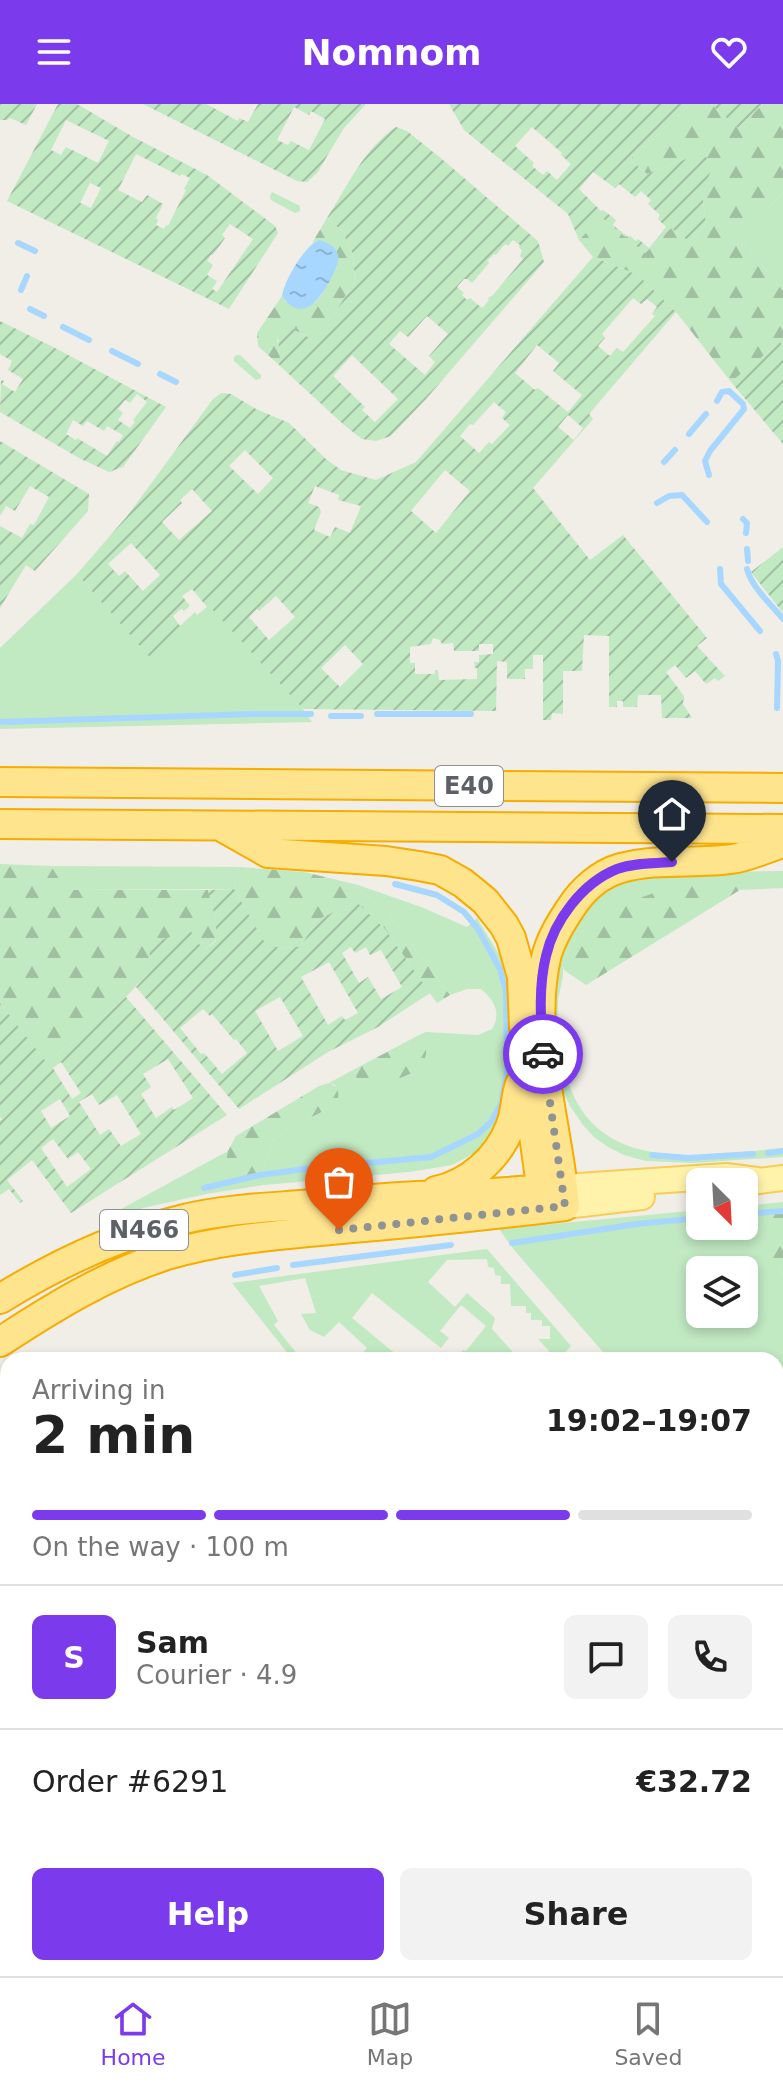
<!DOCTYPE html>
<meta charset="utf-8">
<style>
:root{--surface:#fff;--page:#f2f2f2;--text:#222;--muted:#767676;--line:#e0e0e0;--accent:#7c3aed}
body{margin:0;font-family:"DejaVu Sans",sans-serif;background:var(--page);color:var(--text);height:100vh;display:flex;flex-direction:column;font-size:30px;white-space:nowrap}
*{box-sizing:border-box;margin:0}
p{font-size:26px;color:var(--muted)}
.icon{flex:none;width:44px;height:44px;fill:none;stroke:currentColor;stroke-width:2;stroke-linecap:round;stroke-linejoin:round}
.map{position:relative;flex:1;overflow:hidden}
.drawer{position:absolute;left:0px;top:1248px;width:784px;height:624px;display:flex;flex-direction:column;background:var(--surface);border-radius:24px 24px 0 0;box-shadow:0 4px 12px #0003}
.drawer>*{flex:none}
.needle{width:52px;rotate:156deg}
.buttons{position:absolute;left:686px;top:1064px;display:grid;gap:16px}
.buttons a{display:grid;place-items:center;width:72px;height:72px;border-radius:12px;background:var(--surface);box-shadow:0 4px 12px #0003;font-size:40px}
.pin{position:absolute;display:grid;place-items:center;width:68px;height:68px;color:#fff;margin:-82px -34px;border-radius:50% 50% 50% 0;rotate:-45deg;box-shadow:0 0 8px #0007}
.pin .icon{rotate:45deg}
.courier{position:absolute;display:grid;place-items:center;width:80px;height:80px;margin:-40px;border:6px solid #7c3aed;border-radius:50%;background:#fff;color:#222;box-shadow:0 2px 10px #0007}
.summary em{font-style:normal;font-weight:700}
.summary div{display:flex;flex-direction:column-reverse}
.summary{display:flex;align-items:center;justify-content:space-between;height:136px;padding:0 32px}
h1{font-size:52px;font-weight:700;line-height:60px}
.bar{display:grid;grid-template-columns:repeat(4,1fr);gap:12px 8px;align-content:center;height:96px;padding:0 32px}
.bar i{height:10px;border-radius:6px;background:var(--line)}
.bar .on{background:var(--accent)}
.bar p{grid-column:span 4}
.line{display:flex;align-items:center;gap:20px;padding:0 32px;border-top:2px solid var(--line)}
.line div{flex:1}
.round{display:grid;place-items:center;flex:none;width:84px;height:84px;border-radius:12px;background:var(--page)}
.button{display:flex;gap:16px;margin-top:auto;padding:16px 32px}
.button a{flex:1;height:92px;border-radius:12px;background:var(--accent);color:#fff;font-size:32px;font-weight:700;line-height:92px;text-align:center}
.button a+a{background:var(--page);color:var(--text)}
header{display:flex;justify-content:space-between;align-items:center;height:104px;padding:0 32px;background:var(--accent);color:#fff;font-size:36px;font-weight:700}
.tabs{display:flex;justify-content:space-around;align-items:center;height:112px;border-top:2px solid var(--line);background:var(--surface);font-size:22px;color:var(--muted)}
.tabs a{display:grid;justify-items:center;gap:4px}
.tabs .on{color:var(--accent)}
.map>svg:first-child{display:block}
.grass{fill:#c1e9c2;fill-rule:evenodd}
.forest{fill:url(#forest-firs)}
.garden{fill:url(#garden-furrows);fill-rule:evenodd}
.water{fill:url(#water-ripples)}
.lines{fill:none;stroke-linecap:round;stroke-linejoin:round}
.stream{stroke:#a7d7ff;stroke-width:6}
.minor-casing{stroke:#b8bbc0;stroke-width:24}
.major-casing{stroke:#f8cd56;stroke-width:28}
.highway-casing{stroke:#f6ac00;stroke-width:32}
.minor{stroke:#fff;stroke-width:20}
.major{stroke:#fff3ac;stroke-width:24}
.highway{stroke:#ffe48e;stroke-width:28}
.done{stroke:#909293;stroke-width:8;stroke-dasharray:0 14.4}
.route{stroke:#7c3aed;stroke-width:10}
.labels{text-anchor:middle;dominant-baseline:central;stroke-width:6;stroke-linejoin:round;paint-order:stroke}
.shield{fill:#fff;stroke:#8e9095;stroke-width:2}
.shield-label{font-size:24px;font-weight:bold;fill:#5d6167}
</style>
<header><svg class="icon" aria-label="menu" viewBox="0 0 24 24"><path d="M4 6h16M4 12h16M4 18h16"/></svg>Nomnom<svg class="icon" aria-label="heart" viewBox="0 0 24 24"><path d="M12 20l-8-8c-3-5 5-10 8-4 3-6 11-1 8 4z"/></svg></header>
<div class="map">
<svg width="783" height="1872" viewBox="0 0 783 1872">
<defs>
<pattern id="forest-firs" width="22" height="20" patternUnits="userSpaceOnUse" patternTransform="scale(2)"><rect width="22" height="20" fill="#c1e9c2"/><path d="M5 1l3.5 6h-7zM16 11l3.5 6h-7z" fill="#a0c0a1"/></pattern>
<pattern id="garden-furrows" width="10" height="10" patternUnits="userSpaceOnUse" patternTransform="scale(2)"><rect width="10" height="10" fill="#c1e9c2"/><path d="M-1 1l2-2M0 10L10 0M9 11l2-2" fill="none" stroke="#a0c0a1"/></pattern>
<pattern id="water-ripples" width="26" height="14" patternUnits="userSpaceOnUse" patternTransform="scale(2)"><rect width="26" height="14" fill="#a7d7ff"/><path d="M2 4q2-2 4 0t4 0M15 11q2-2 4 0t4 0" fill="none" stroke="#8bb2d2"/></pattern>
</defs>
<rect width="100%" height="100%" fill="#f0eee6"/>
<path class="grass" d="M272,88L300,102V107L295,109L271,96L270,92Z
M783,88V187L741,136Z
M236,251H240L261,271V274L256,276L234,257V253Z
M77,470L154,557L211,503L303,605L312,618L0,625V544Z
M51,762L239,763L234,785L65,786Z
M783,767V784L740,786L725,775L599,813L571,840L561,858C567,872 558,885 558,900C557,915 558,933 561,949C581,1073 688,1053 783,1044V1053L692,1059L646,1057L624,1051L608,1043L594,1033L583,1021L570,1002L559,979L551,919L555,853L584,799L618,776L676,768Z
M358,781L421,803L467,823L477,814L500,852L506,877L510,918L506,1002L501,1018L481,1046L452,1061L409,1068L264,1081L206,1090L143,1104L115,1116H109L110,1111L228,1047L226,1058L262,1068L273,1036L285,1027L335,1001V981L329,979L353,966L358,977L419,963C427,950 426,944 419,931L426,928L478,931L492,925C502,909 494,896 481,885H467L450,891L384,804L357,785Z
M783,1098V1107L764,1114L779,1165L783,1171V1366L776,1362V1265L779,1255L610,1256L515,1147L499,1125L700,1106V1122H744V1102ZM700,1166H744V1210H700Z
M487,1145L571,1242L558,1256H540L549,1247L538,1235H550V1222H542V1216H531V1209H526V1202H511L510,1180H501V1172L495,1171L494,1164L488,1163L487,1155L447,1156L428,1178L455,1203L467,1189L495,1214L492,1225L520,1256H455L463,1246L466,1247L486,1222L461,1201L440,1227L449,1234L441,1244L372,1189L352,1214L403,1256H357L367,1244L339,1218L324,1233L310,1226L301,1210L316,1209L305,1174L259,1182L278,1217L274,1221L302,1256H293L232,1179Z
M0,1791L8,1794V1864H361V1872H0Z"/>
<path class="forest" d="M691,0H711L738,24L763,0H783V88L741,136L783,187V242L779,239L731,278L676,208L638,171L593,153L579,136L601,113L645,149L671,124L690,138L706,120L702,89V49L647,70L630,55Z
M327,114L342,127L353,150L355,177L332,213L320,226L309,233L296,227L277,235L281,257L279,261L258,242L257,229L282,192L286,198L314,199L321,192L337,162L319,136L312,139Z
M0,760L51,762L66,786H208L216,817V836L203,846L152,865L126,893L47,959L0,899Z
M239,763L304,768L358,781L357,785L384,804L450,891L437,899L384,824L354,797L353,799L317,816L301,842L283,845L265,840L234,785Z
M726,775L740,786L586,881L564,866L561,858L571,840L599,813L632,797L667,784Z
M419,931C422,937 427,943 426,950C423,974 377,983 358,977L353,966Z
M329,979C339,983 341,991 335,1001L285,1027L273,1036L262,1068L233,1075L227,1068L226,1058L228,1047L236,1032L319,982Z
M783,1107V1171C773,1155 760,1133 764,1114Z
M776,1362L783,1366V1409L777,1413Z"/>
<path class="garden" d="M0,0H37L26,21L10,14L7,16H0Z
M58,0H77L133,33L207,71L275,122L278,129L229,205L7,97ZM66,16L109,37L98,59L66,43L61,51L51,46ZM136,50L180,72L182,70L190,74L184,85L186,86L168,122L166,121L164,125L156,121L158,116L156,114L163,100L147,91L142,98L118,86ZM90,79L101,84L91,104L80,99ZM230,120L253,135L217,188L212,185L217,177L207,171L213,161L207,157L211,151H213L225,134L222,131Z
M143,0H206L238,17L239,14L248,18L258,0H366L344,24L317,69L307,78L297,77ZM294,3L309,11L311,7L325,15L309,46L291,37L288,41L277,36Z
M449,0H691L630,55L647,70L702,49L713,61L702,89L706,120L690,138L671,124L645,149L601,113L579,136L568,110L464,26ZM532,23L562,49L561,51L571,60L557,76L547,67L543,71L532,62L534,59L515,42ZM593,68L615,84L619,80L635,93L641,87L651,96L648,100L660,111L658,115L666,123L649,144L638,135L636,137L630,132L628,133L613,121L616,116L603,106L601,107L579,85Z
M711,0H763L738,24Z
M396,23L407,27L443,56L538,137L544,158L426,295L391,332L376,337L362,335L344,321L279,261C283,242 269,233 291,222L296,227L308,233L320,226L332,213L355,177L353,150L342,127L327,114C347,83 365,43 396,23ZM513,136L520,141L519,143L522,147L520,152L523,155L493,191L488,194L489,196L482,204L470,194L467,196L462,191L464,189L457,183L464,175H467L472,179L489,159L487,157L494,150L496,151L505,140L508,142ZM427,212L448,230L429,252L435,258L425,271L389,240L400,227L408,233ZM352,251L398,295L375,318L362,306L365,303L333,272Z
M593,153L638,171L676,208L589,310L593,315L533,384L590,456L623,431L707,534L697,542L725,572L718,577L715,574L706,580L695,567L686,574L675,561L666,568L684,592L683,600L692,614H662L661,591H638L637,603H623V597H617V603H609V532L584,531L582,567H563V610L552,609L551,616H543V551H533V565H525V575H507V558L497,557L496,607L303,605L211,504L154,558L77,470L128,411L213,295L221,289L231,290L256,305L289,319L326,355L341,366L376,376L416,358ZM633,194L641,200L647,195L657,203L652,210L655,212L623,248L617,244L610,252L598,242L605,234L602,230ZM537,241L559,259L553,267L582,291L568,308L538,284L535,286L515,269ZM494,298L506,308L502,314L510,321L492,340L489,338L479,349L460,332L470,320L473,321ZM568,311L583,324L574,336L558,323ZM245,346L273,374L258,390L229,362ZM445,366L470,387L436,429L411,407ZM315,382L339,391L338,396L361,402L350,429L335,423L330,433L314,426L321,408L319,403L308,399ZM192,385L212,407L179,436L162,418L182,399L180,396ZM131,439L160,471L143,487L125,467L119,472L108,460ZM192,485L207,503L197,511L195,508L180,522L173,512L181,505L184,507L190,502L182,492ZM276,492L295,513L269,536L249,513L257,505L259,507ZM433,534L440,536L442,540L453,539L454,547H479V540H493V550L479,551V558H474L475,564H477V575L439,576L438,566H435V570H415V559H410V543L431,540ZM345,541L363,560L340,583L321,564Z
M0,217L57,245L166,303L123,363L109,368L79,354L0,308L1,276L4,277L2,280L15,288L23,275L8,266L12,257L0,250ZM137,290L147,298L133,316L135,318L130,324L118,316L123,309L118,305L125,296L130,299ZM73,316L83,322L87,317L104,327L107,322L123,331L119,338L117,337L107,352L77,334L76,336L66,330Z
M780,238L783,242V340L731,278Z
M0,337L89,390L88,407L35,467L26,461L0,504V422L22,434L30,420L34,421L49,393L30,382L15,407L6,402L0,412Z
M783,443V509L751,468Z
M234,785L265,839L283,845L301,842L317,816L353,799L354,796L384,824L430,889L378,923L328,948L239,1005L136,883L152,865L149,846L161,836L190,826L203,846L216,837V817L208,786ZM351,843L355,849L366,843L370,851L381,846L402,883L381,895L368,873L359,879L342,849ZM329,858L358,909L345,916L342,912L328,921L301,873ZM280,893L303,932L278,947L255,907ZM203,905L210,912L212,910L234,936L236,935L247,949L222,970L204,949L201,950L180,924Z
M126,893L227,1011L71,1109L32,1056L7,1076L23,1097L20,1099L9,1085L0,1091V1017L2,1015L0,1013V899L47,959ZM168,955L193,994L174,1006L172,1003L156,1014L141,990L151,983L143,970ZM61,958L81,989L72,995L53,964ZM92,990L99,1001L117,991L141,1030L121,1042L109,1025L100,1031L79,998ZM60,995L70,1012L51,1024L41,1007ZM53,1035L68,1055L78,1048L91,1065L67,1083L41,1044Z
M783,1409V1708L776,1718V1413Z
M0,1451L8,1459V1514L0,1512V1460L4,1455Z
M1,1667L8,1668V1794L0,1791Z"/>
<path class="water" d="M319,136C327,138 336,142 338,151C340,160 332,172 328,180C317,200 300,218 282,192C284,177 305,141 319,136Z"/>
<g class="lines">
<path class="stream" d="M18,139L35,147
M21,186L27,172
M30,205L44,212
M63,223L89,236
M112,247L138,260
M160,270L176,278
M689,330L706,310
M664,358L675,346
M709,371L705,357L710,347L744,305L743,300L729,287L722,288L717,297
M657,399L669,392L682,391L707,418
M743,415L747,419L746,429
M747,445L748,457
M720,465L721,480L760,527
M747,465C752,484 771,500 783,515
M776,550L778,557L777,604
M377,610H471
M331,612H361
M0,618L253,610H311
M768,1049L783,1047
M652,1051L688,1054L753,1050
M204,1084L260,1071L312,1064L431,1053L478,1030L491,1018L501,1000L507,967L506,887L500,865L478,825L464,808L437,791L395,780
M744,1110L783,1107
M512,1139L637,1120L700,1114
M293,1161L451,1141
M235,1171L277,1164
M776,1376L783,1380
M776,1790L783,1794"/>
<defs>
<path id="minor" d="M0,1529L8,1530
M776,1772L783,1776"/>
<path id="major" d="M744,1079L783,1074
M564,1083L726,1072L757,1076
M565,1102L642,1093"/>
<path id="highway" d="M0,678L783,684
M0,720L783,725
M224,724L268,749L386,757L419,762L440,766L463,779L485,797L504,821L511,834L522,873L524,923
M525,965L544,1104
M436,1087C469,1080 498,1054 510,1023C516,1009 515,994 520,980
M0,1195C58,1159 118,1131 184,1115C222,1106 261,1104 300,1101C338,1098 377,1094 416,1092C459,1091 501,1089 544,1085
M0,1238C52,1204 107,1170 167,1151C224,1134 282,1131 341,1125C416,1119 491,1111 565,1102C558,1022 528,934 546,854C550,836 560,820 570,805C582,786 600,770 621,764C657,754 695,760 731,755C748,753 766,744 783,739"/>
</defs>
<use href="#minor" class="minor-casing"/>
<use href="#major" class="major-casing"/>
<use href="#highway" class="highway-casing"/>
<use href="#minor" class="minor"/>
<use href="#major" class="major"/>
<use href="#highway" class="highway"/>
</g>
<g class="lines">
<path class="done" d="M339,1126L565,1102L543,950"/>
<path class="route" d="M543,950C541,919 538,884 546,852C554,817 582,779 617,765C634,759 654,759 672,758"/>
</g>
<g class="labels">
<g class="shield">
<rect x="435" y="662" width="68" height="40" rx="6"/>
<rect x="100" y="1106" width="88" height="40" rx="6"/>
</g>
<g class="shield-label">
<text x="469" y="682">E40</text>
<text x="144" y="1126">N466</text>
</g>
</g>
</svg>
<div class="buttons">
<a><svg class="needle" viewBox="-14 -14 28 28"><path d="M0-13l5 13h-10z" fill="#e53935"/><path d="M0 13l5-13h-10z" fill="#767676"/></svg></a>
<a><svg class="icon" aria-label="layers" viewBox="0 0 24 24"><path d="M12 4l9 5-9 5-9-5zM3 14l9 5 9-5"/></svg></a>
</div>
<div class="pin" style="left:339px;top:1126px;background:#ea580c"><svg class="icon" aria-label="bag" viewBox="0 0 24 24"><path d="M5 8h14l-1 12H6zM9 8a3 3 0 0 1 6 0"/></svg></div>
<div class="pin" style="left:672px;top:758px;background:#1f2937"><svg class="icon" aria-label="home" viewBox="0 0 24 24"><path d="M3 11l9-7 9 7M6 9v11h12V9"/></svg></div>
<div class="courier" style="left:543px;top:950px"><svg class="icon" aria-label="car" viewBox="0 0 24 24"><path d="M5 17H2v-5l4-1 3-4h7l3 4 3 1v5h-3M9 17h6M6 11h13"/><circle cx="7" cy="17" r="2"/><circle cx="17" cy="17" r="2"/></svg></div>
<section class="drawer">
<div class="summary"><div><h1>2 min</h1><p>Arriving in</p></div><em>19:02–19:07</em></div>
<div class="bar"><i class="on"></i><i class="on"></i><i class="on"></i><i></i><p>On the way · 100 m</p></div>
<div class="line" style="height:144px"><b class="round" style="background:var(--accent);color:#fff">S</b><div><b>Sam</b><p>Courier · 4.9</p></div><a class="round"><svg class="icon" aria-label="chat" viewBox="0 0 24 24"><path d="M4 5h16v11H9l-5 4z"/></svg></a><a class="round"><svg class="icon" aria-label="phone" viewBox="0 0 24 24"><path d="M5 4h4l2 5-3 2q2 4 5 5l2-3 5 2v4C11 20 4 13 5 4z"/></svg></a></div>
<div class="line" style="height:104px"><div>Order #6291</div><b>€32.72</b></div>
<div class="button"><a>Help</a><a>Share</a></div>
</section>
</div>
<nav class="tabs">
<a class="on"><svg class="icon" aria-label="home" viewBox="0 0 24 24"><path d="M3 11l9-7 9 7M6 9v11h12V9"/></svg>Home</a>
<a><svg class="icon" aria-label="map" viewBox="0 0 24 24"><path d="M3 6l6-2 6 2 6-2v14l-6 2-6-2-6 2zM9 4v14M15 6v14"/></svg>Map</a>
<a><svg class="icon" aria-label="saved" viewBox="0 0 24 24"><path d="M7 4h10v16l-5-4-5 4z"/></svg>Saved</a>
</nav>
